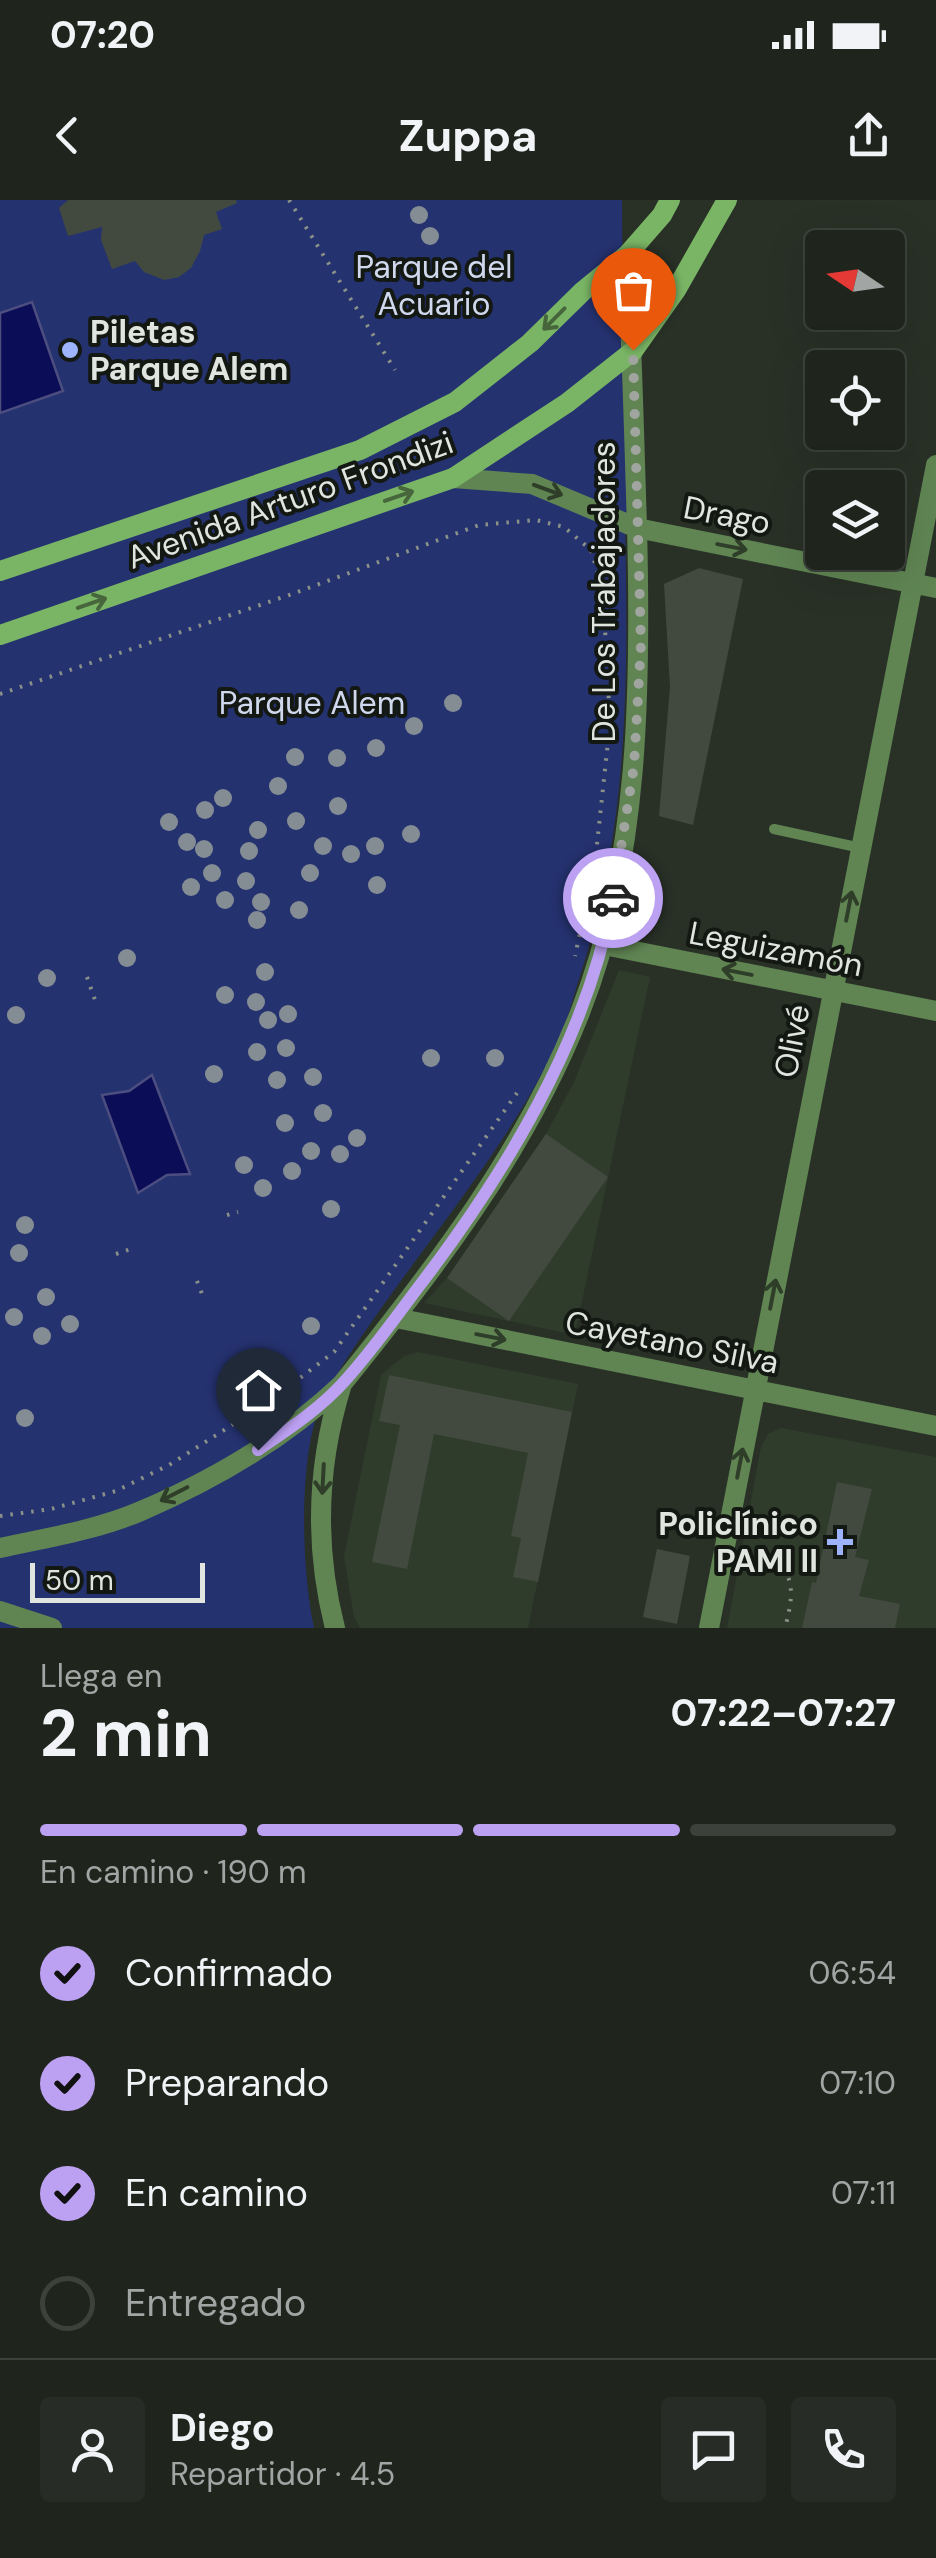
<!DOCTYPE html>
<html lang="es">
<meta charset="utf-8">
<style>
:root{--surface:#1f251d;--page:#272d26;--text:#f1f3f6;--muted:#a1a5a4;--line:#3c423b;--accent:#bca0f2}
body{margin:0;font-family:"DM Sans",sans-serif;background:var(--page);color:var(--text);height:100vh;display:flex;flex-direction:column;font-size:38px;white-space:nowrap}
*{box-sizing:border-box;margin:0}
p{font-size:32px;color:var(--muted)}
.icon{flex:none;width:55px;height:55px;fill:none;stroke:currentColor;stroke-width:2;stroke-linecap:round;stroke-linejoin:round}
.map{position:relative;height:1428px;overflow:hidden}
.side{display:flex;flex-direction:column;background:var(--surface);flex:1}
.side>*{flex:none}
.needle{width:65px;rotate:283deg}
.controls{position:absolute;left:805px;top:30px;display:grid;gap:20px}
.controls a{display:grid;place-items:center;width:100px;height:100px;border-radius:10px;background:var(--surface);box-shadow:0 10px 40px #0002,0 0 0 2px var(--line);font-size:50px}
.scale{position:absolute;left:30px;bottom:25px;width:175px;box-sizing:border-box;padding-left:10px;border:5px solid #e0e5df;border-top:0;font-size:28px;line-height:35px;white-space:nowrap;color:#e0e5df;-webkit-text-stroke:8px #141813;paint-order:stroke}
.pin{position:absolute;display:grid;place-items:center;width:85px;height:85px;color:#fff;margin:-102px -42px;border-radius:50% 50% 50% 0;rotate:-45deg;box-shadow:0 0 10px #0007}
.pin .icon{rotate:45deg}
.courier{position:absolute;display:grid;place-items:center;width:100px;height:100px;margin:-50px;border:8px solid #bca0f2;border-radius:50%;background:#fff;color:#222;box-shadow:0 2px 12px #0007}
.summary em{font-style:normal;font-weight:700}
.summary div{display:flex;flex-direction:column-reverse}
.summary{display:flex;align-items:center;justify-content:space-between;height:170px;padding:0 40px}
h1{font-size:65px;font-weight:700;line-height:75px}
.bar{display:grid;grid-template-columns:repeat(4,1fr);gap:15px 10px;align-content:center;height:120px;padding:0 40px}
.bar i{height:12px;border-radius:8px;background:var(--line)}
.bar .current{background:var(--accent)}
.bar p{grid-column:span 4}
.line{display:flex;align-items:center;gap:25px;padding:0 40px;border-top:2px solid var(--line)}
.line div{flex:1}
.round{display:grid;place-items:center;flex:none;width:105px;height:105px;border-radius:10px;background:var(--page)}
ol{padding:0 40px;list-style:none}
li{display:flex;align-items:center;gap:30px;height:110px}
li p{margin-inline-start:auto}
li .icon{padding:10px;border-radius:50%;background:var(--accent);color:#111;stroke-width:4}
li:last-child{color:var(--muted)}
li i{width:55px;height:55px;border:5px solid var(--line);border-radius:50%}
.status{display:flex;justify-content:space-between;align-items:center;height:70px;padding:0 50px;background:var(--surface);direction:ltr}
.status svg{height:28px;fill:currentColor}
header{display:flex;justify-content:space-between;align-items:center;height:130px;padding:0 40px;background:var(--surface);font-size:45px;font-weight:700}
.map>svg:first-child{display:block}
.built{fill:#2f3b2b}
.green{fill:#253270}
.water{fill:#0c0d57;stroke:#4c4e80;stroke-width:2.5}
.building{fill:#424a3f}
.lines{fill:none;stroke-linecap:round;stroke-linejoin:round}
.path{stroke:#8a9189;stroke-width:4;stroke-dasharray:2.5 8;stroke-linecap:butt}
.service{stroke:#608553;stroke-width:10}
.minor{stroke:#608553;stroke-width:20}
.secondary{stroke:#7ab565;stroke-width:20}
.tree{fill:#858d94}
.oneway{stroke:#47663c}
.oneway2{stroke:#2f3e29}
.done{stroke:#a0a69f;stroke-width:10;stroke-dasharray:0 18}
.route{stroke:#bca0f2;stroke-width:12}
.poi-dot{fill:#9db4fd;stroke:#141813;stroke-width:4}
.labels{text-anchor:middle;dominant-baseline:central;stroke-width:8;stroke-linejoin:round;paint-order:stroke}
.park-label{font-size:32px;fill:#d0d8ee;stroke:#141813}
.poi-label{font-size:32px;font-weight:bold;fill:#e0e5df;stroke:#141813;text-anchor:start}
.street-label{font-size:32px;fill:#e0e5df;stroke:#141813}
</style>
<div class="status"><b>07:20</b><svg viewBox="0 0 49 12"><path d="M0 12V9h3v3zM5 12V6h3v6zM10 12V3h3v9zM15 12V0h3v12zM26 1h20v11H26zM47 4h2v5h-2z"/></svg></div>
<header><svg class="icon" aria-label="back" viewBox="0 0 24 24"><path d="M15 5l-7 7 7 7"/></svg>Zuppa<svg class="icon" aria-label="share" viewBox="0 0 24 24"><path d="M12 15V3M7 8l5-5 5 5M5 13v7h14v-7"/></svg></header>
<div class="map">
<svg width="936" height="1428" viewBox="0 0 936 1428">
<rect width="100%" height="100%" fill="#293127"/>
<path class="built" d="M619,770L650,777L575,1135L424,1103L447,1078L546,934L574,882Z
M418,1152L578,1184L528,1428H360L354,1417L344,1356L381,1175L404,1156Z
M781,1228L936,1257V1428H727L761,1247L768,1234Z"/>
<path class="green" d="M0,0H622L623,172L630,318L625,317C628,474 630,621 581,773C573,796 568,822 557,844C514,934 448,1015 390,1096C368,1127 327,1183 316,1218C299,1272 302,1373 314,1428H0Z"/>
<path class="water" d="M32,102L63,191L0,213V113Z
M152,875L190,974L167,975L138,993L102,895L129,891Z"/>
<path class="building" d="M68,0H236L237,3L216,12L222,29L204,35L200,51L191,68L179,77L164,80L144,72L135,61L112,69L101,40L102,27L68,36L59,8Z
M699,368L743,379L693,625L659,616L670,487L664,384Z
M546,934L608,977L509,1121L447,1078Z
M389,1175L572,1212L538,1382L513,1377L521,1338L511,1336L528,1253L434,1234L407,1369L372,1362L400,1225L379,1221Z
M837,1282L872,1289L855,1357L869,1360L859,1396L900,1404L895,1428H802L812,1382L816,1383Z
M657,1349L690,1356L677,1424L643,1417Z"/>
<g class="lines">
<path class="path" d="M289,0L395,170
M0,494L292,394L479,325L536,320L564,327L591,350L603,390L610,523L595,663L575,756
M87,777L95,800
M227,1015L238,1012
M116,1054L131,1049
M197,1081L202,1094
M0,1316L51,1309L116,1291L169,1265L270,1201L334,1152L517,893
M747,1349C794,1363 797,1384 785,1428"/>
<path class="service" d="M774,629L861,648"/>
<path class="minor" d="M453,278L532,284L637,328L936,388
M604,745L936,811
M396,1118L936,1226
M0,1348C46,1338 97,1330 141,1311C213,1280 284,1239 341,1185
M0,1411L52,1428
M335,1428C314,1346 317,1264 342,1184C435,1069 527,949 581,810C640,659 641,486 637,326C634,236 632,145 627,55
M709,1428L936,265"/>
<path class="secondary" d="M0,371L360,250L455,202L530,143L583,91L627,55L662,15L670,0
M0,435L453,278L567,203L633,151L676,90L727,0"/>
</g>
<g class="tree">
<circle cx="419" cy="15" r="9"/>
<circle cx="430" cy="36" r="9"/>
<circle cx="453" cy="503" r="9"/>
<circle cx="414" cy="526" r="9"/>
<circle cx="376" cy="548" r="9"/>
<circle cx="295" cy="557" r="9"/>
<circle cx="337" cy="558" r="9"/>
<circle cx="278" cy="586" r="9"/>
<circle cx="223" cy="598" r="9"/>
<circle cx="338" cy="606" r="9"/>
<circle cx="205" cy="610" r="9"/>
<circle cx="296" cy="621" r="9"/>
<circle cx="169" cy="622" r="9"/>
<circle cx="258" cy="630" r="9"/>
<circle cx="411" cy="634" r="9"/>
<circle cx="187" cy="642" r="9"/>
<circle cx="323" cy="646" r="9"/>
<circle cx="375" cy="646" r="9"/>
<circle cx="204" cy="649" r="9"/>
<circle cx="249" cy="651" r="9"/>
<circle cx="351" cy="654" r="9"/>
<circle cx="212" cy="673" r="9"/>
<circle cx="310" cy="673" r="9"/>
<circle cx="246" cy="681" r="9"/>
<circle cx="377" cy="685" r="9"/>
<circle cx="191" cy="687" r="9"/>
<circle cx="225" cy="700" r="9"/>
<circle cx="261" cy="702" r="9"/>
<circle cx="299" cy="710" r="9"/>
<circle cx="257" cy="720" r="9"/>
<circle cx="127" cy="758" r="9"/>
<circle cx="265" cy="772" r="9"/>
<circle cx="47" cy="778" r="9"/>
<circle cx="225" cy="795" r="9"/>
<circle cx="256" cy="802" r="9"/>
<circle cx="288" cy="814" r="9"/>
<circle cx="16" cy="815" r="9"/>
<circle cx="268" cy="820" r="9"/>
<circle cx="286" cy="848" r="9"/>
<circle cx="257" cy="852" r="9"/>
<circle cx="431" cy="858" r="9"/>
<circle cx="495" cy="858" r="9"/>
<circle cx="214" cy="874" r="9"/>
<circle cx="313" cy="877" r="9"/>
<circle cx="277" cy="880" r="9"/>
<circle cx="323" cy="913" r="9"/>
<circle cx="285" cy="923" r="9"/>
<circle cx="357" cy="938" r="9"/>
<circle cx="311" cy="951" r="9"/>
<circle cx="340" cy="954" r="9"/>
<circle cx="244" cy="965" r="9"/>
<circle cx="292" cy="971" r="9"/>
<circle cx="263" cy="988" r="9"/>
<circle cx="331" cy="1009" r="9"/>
<circle cx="25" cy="1025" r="9"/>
<circle cx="19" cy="1053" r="9"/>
<circle cx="46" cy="1097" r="9"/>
<circle cx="14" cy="1117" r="9"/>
<circle cx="70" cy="1124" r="9"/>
<circle cx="311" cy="1126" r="9"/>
<circle cx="42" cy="1136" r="9"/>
<circle cx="25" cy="1218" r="9"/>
</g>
<defs><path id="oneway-shaft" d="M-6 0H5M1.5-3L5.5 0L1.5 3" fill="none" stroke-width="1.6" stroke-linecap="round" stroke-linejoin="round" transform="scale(2.5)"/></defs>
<g class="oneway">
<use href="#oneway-shaft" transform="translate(554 119) rotate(135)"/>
<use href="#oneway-shaft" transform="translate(399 296) rotate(-19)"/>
<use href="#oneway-shaft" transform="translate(92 403) rotate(-19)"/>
</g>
<g class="oneway2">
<use href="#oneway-shaft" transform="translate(548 290) rotate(20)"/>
<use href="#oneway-shaft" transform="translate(732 347) rotate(11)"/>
<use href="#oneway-shaft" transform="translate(849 706) rotate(-79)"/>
<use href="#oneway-shaft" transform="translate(737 772) rotate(-169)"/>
<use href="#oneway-shaft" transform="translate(773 1094) rotate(-79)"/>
<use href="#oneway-shaft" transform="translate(491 1137) rotate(11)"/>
<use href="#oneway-shaft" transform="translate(740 1263) rotate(-79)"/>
<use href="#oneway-shaft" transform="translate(323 1279) rotate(93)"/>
<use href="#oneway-shaft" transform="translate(174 1294) rotate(153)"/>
</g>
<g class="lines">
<path class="done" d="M613,698L634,566L641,444L633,150"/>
<path class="route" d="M258,1250C287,1230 317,1211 342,1184C369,1155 393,1121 417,1089C505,974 586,842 613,698"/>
</g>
<g class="poi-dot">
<circle cx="70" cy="150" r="10"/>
<path d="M835 1327h10v10h10v10h-10v10h-10v-10h-10v-10h10z"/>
</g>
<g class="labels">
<g class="park-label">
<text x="434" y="67">Parque del<tspan x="434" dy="37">Acuario</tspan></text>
<text x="312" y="503">Parque Alem</text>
</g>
<g class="poi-label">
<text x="90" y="132">Piletas<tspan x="90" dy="37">Parque Alem</tspan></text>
<text x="818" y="1324" text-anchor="end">Policlínico<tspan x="818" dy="37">PAMI II</tspan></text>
</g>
<g class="street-label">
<text transform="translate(290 300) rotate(-20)">Avenida Arturo Frondizi</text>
<text transform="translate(727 315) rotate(11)">Drago</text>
<text transform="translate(604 392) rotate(-90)">De Los Trabajadores</text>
<text transform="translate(776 749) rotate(11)">Leguizamón</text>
<text transform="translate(792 841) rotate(-79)">Olivé</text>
<text transform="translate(672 1142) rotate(11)">Cayetano Silva</text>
</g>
</g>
</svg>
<div class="controls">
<a><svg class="needle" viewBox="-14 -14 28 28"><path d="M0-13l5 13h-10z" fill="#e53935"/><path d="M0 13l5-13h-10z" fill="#a1a5a4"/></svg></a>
<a><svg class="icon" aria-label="locate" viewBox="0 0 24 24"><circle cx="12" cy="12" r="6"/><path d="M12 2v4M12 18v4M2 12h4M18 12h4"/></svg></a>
<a><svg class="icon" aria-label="layers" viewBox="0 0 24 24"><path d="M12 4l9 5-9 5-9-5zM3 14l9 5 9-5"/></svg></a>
</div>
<div class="scale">50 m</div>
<div class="pin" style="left:633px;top:150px;background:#ea580c"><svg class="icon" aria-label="bag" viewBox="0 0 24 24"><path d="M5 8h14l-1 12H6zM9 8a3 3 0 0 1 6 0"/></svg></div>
<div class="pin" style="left:258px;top:1250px;background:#1f2937"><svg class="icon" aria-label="home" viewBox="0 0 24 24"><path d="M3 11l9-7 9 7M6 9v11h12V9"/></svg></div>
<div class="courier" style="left:613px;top:698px"><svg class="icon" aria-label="car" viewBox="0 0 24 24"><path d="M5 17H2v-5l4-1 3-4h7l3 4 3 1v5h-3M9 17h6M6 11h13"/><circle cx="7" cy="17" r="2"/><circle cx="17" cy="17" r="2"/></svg></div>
</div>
<section class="side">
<div class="summary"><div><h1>2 min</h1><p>Llega en</p></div><em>07:22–07:27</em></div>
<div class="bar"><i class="current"></i><i class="current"></i><i class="current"></i><i></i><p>En camino · 190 m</p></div>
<ol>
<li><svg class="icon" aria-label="check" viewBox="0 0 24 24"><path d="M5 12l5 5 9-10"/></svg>Confirmado<p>06:54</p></li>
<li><svg class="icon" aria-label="check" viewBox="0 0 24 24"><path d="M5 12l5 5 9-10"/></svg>Preparando<p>07:10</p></li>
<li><svg class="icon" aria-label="check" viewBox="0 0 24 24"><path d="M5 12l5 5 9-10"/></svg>En camino<p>07:11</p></li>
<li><i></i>Entregado</li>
</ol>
<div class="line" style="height:180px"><a class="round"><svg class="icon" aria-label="person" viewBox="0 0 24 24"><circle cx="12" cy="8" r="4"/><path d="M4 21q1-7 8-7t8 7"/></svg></a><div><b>Diego</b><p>Repartidor · 4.5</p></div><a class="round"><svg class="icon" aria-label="chat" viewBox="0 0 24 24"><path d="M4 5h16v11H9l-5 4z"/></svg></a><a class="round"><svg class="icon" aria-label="phone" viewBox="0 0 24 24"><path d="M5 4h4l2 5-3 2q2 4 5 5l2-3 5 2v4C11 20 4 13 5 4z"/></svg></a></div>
</section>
